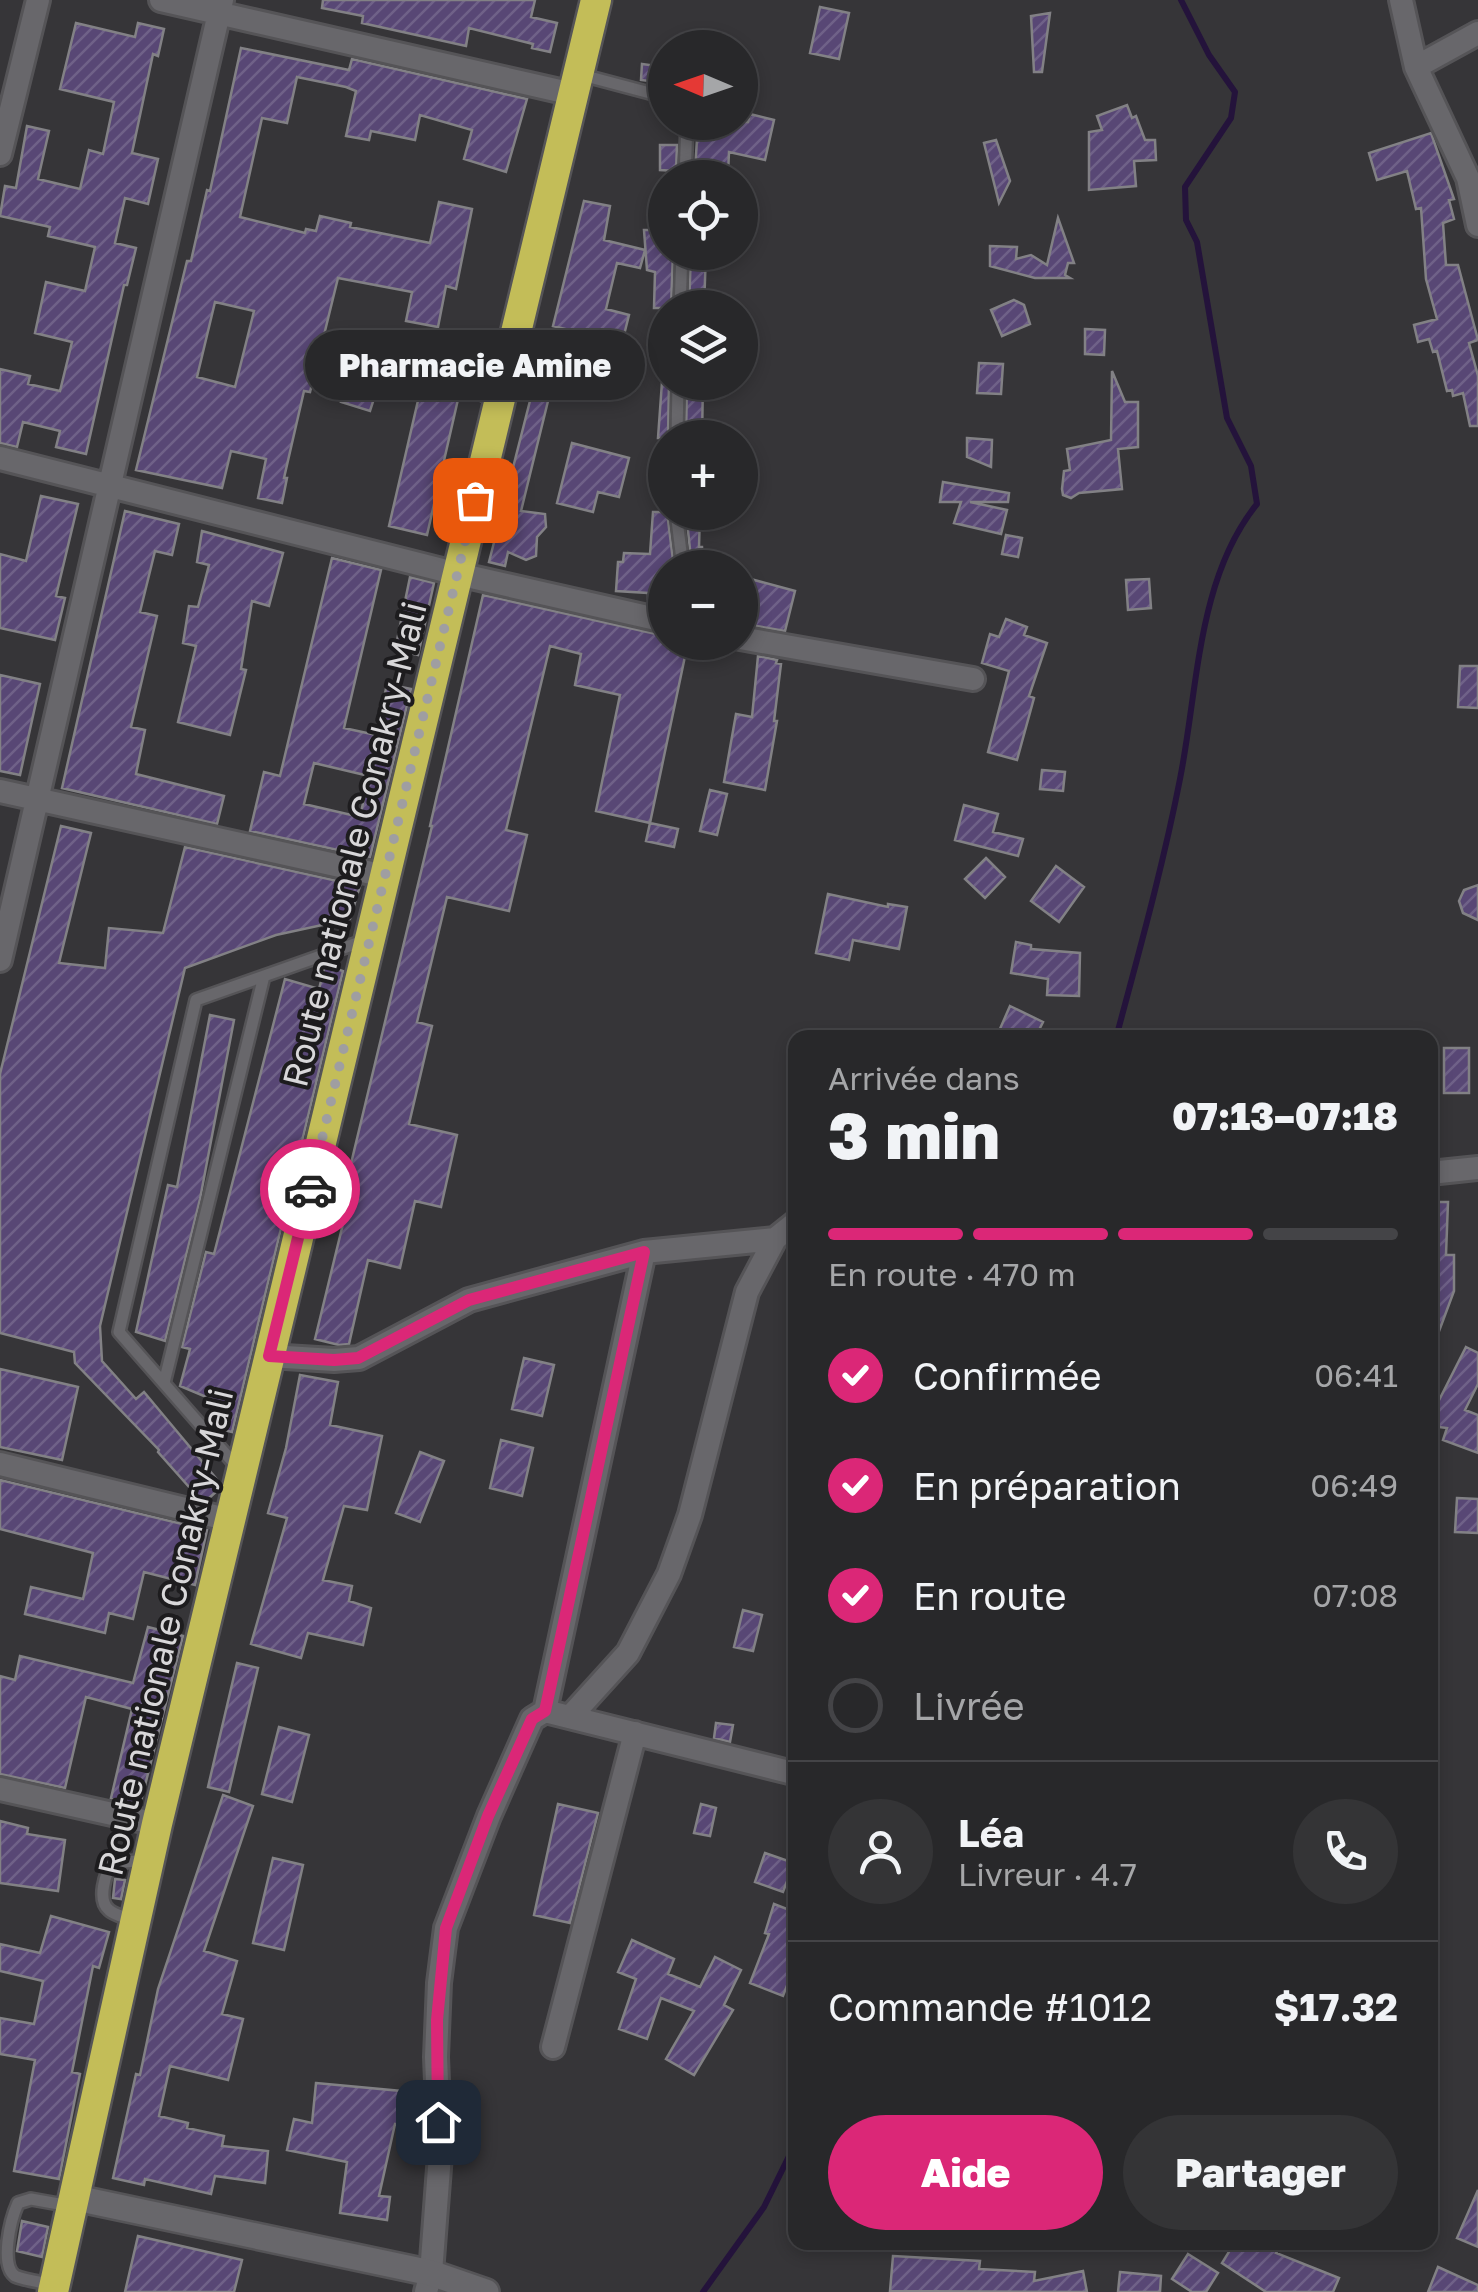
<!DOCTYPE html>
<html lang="fr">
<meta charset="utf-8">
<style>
:root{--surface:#28282a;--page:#343436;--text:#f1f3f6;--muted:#a5a6a8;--line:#444447;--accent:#db2777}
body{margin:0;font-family:"Golos Text",sans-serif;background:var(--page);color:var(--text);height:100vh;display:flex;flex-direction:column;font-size:38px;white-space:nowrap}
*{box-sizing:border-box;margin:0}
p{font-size:32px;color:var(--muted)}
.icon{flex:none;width:55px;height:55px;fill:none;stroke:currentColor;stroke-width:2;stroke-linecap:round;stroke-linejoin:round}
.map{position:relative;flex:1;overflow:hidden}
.panel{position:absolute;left:788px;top:1030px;width:650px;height:1220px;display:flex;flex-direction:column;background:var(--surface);border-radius:20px;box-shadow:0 5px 15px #0003,0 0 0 2px var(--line)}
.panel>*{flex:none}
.needle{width:65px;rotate:272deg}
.controls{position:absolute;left:648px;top:30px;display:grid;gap:20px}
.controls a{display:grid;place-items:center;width:110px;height:110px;border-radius:50%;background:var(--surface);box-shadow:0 5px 15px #0003,0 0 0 2px var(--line);font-size:50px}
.pin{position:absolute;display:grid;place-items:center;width:85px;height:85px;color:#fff;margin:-42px;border-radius:20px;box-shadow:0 5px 15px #0006}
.courier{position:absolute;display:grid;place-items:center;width:100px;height:100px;margin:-50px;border:8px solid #db2777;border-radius:50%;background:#fff;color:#222;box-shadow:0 2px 12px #0007}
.bubble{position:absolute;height:70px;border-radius:35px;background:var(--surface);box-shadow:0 5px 15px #0003,0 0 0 2px var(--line);font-size:32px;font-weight:800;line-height:70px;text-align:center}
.summary em{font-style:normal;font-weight:800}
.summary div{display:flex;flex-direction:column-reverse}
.summary{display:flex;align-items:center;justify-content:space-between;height:170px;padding:0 40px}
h1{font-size:65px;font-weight:800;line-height:75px}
.bar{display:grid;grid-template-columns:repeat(4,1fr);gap:15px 10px;align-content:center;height:120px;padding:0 40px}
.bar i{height:12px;border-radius:8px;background:var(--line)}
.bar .current{background:var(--accent)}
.bar p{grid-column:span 4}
.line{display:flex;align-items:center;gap:25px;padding:0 40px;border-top:2px solid var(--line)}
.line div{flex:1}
.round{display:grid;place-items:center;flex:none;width:105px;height:105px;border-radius:52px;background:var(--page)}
ol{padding:0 40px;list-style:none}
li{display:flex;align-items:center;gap:30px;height:110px}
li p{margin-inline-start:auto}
li .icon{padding:10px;border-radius:50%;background:var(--accent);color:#fff;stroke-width:4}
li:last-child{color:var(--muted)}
li i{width:55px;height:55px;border:5px solid var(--line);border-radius:50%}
.primary-button{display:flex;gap:20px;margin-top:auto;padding:20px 40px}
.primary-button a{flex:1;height:115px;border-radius:60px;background:var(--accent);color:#fff;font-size:40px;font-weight:800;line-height:115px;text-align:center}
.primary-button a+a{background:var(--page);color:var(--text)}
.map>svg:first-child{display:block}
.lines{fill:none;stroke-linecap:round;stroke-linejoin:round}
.stream{stroke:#24133b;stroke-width:6}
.building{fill:url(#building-hatch);stroke:#828185;stroke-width:2.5;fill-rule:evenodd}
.lane-casing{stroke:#555457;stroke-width:16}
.street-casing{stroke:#555457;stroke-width:28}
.secondary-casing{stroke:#555457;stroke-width:30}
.highway-casing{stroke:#555457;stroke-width:35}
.lane{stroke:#68676b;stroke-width:11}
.street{stroke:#68676b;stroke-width:22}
.secondary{stroke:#68676b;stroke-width:25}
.highway{stroke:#c3bd58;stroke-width:30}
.done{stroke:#9f9ea1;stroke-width:10;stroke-dasharray:0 18}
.route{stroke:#db2777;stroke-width:12}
.labels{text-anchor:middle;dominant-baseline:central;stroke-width:8;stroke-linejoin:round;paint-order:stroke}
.street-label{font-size:35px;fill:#d8d7d9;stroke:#1d1c1e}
</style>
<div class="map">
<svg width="1478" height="2292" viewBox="0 0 1478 2292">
<defs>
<pattern id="building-hatch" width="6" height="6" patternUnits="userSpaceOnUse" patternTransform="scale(2.5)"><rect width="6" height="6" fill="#584775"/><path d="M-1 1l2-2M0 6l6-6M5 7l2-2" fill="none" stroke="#6f6188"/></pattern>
</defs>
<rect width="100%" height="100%" fill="#363538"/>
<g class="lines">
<path class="stream" d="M1116,1038C1139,952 1163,866 1180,779C1198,689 1197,578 1257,504L1251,466L1227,418L1197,242L1186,220L1185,187L1231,118L1235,92L1209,55L1181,0
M703,2292L764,2207L795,2144"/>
</g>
<path class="building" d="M323,0H535L531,17L557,23L550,52L532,48L533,44L469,28L466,46L362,23L363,16L322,8Z
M820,7L849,13L839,59L810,53Z
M1050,13L1042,72H1034L1031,16Z
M76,23L135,37L138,23L164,29L158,56L153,54L132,153L158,159L148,204L125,198L115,243L136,248L127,285H124L86,454L56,447L60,431L23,422L17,447L0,443V369L30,376L28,384L60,391L72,342L35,333L46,282L85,291L95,247L48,236L50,227L0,216L5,186L16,188L27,126L49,131L38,179L80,189L89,150L103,154L114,102L60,89Z
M241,48L349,70L352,59L527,99L506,172L464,159L472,130L420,115L415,140L371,131L369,140L346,136L356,91L346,87L297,77L287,123L262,118L240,217L305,233L306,229L316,231L320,216L351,223L350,227L430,243L439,202L472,209L456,289L446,286L438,327L406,321L412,292L338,278L310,392L304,391L284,478H287L282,503L258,498L266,459L231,451L222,488L136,470L187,261H191L207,190L210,191ZM215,302L254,311L235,387L197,377Z
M642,64L665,67V83L641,80Z
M1127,105L1132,118L1136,116L1145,140H1155L1156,160L1134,161L1136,186L1089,190V132L1102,130L1097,116Z
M750,114L774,120L765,160L729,152L728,174L695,172L698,122H748Z
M1431,133L1454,199L1449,200L1454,219L1443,223L1446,265H1458L1478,340L1469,343L1478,376V426H1470L1463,393L1453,396L1452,390L1447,391L1437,351L1433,352L1429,339L1418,342L1414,325L1437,319L1426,279L1421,208L1416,209L1407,171L1377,180L1369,153Z
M996,140L1010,181L999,203L984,143Z
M660,145H677L676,171L660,170Z
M584,201L610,206L604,240L645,250L640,268L617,263L606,309L629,315L622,343L553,326Z
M1058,218L1074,263H1068L1065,275L1070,278H1035L990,266V246L1017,247L1016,259L1031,255L1047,265Z
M644,230H665V252H673L671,308H654L655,272L647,270Z
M691,252H706L704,308H689Z
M1014,300L1024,305L1030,324L1002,336L991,310Z
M1085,329L1105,330L1104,355L1085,354Z
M355,356L389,366L383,384L379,383L370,411L341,402Z
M450,363L487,374L480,401L459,395L427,535L389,526L420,392L441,396Z
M979,363L1003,364L1001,394L977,393Z
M1112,371L1125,402H1138V447L1118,449L1122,489L1079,493L1071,498L1063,495L1062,489L1064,471L1070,470L1067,449L1111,440Z
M662,382H669L668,438H658Z
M687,382H703L702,438H686Z
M532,393L549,397L521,511L545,514L546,527L537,537L536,556L526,560L508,552L505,566L489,562Z
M967,438L992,440L991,467L967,457Z
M572,443L629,458L619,497L598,492L593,512L557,503Z
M943,482L1009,493L1008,502H970L1007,510L1001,534L954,523L961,502H940Z
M41,496L78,504L56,596L65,598L55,640L0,628V554L26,561Z
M125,511L179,524L172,555L155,551L140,612L157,616L131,727L145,730L136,774L224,796L217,824L62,788Z
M653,512H667L674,568H665V601L648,599V593L616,591L618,562H623L624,553L650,554Z
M686,512H700L699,547H702L703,568H692Z
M202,531L283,553L269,606L252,601L241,669L246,670L230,735L178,722L196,646L183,643L189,606L198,607L209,565L197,562Z
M1006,535L1022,538L1018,557L1002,554Z
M332,558L381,570L344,728L376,735L387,684L411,689L370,857L250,831L264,772L280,776ZM314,763L369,776L360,817L304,804Z
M410,577L434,583L418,655L395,650Z
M747,578L795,591L785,631L740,623V604Z
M1149,579L1151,608L1128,610L1126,580Z
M483,595L665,636V642H688L650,823L678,829L674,847L646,841L650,823L596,811L620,695L575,685L581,654L550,646L506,830L527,835L509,911L447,897L417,1022L432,1026L409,1124L457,1135L441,1207L415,1201L400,1268L368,1260L349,1344L339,1345L315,1339L349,1199L343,1197L432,826H430Z
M1006,619L1027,627L1024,635L1047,643L1029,696L1034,698L1017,760L988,752L1009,671L982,663L990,634L999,637Z
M758,656L777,660L776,663L781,664L774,721H777L765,790L724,782L736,714L752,717Z
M1460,666H1478V708L1458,707Z
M0,675L40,684L20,775L0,771Z
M1042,770L1065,772L1063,791L1040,789Z
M710,790L727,794L717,835L700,831Z
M964,805L998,814L993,832L1023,839L1018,856L955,840Z
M61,826L91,833L59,963L105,968L109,928L163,933L185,847L360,886L350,919L276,935L185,968L100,1326L102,1361L136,1399L144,1392L220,1483L218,1490L208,1499L197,1496L158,1452L159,1450L75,1363L74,1352L0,1333V1074Z
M986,858L1005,877L985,898L965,879Z
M1056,866L1084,887L1059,922L1031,901Z
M1478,885V920L1463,913L1459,901L1464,890Z
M828,894L888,907V904L907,907L899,949L853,940L849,960L816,953Z
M1016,942L1031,945V949L1080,953L1079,996L1047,995L1048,979L1011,973Z
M325,965L343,971L232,1432L215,1428L211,1422L216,1401L180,1386L190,1349L182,1347L206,1252L214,1254L285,979L319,989Z
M1010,1006L1043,1022L1035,1038H996Z
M210,1015L234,1020L200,1199L165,1341L136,1332L168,1185L177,1187Z
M1444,1048H1469V1093H1444Z
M1430,1202H1448L1446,1255H1454V1291L1432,1350Z
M1466,1347L1478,1353V1384L1465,1410L1478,1415V1453L1443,1440L1447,1428L1430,1426V1418Z
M524,1358L554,1365L542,1416L512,1409Z
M0,1369L78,1387L62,1460L0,1447Z
M300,1375L338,1382L330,1425L382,1436L367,1510L344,1506L323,1580L352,1586L349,1601L371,1608L363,1645L308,1633L301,1658L251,1644L287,1518L268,1513L286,1448Z
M501,1440L533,1448L522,1496L490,1488Z
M420,1452L444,1461L420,1522L396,1513Z
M0,1480L207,1530L195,1585L144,1572L133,1619L109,1613L105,1633L25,1614L31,1587L83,1599L93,1553L0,1529Z
M1457,1498L1478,1499V1533L1455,1532Z
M743,1610L762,1615L753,1651L734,1647Z
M148,1627L183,1636L140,1805L111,1798L132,1709L86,1697L65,1788L0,1774V1676L15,1680L20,1656L133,1683Z
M237,1663L258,1668L229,1792L208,1787Z
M716,1723L733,1725L730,1742L714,1738Z
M279,1727L309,1735L292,1802L262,1794Z
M223,1795L253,1806L204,1951L237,1961L222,2014L243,2019L228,2080L170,2066L159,2116L188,2123L187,2128L224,2136L222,2146L268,2151L265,2183L215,2176L211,2194L145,2179L144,2185L113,2178L136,2074L140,2075L158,1989Z
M558,1804L598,1813L570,1923L534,1915Z
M701,1804L716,1808L710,1836L694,1833Z
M0,1821L28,1828L27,1834L65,1840L58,1891L0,1883Z
M765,1853L794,1863L783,1892L755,1882Z
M273,1858L303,1865L284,1950L253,1943Z
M115,1879L125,1880L121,1899L113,1898Z
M774,1904L795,1912V1965L783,1996L750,1983L769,1934L765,1933Z
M51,1916L109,1932L99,1968L93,1966L72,2072L80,2074L59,2179L14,2171L35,2060L0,2054V2018L34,2024L43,1981L0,1971V1944L40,1953Z
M632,1940L674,1959L668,1974L700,1987L715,1957L741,1970L724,2005L733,2010L694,2075L666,2059L694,2011L661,1998L647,2039L619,2029L636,1979L618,1972Z
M316,2083L401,2091L398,2125L395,2124L379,2196L390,2197L387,2220L340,2213L347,2162L287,2150L294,2119L312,2123Z
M1478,2190V2247L1457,2238Z
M22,2221L48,2227L42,2257L17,2251Z
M138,2236L242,2260L234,2292H125Z
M1235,2242H1283L1276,2253L1339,2278L1333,2292H1266L1222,2263Z
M1188,2254L1218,2273L1206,2292H1192L1172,2279Z
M893,2256L980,2261L979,2269L1035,2272L1034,2281L1083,2271L1087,2292L890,2291Z
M1438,2267L1478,2285V2292H1428Z
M1120,2272L1161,2276L1160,2292H1118Z"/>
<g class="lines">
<defs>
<path id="lane" d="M582,75L665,97
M685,178L687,122
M680,308L682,252
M677,438L678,382
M676,512L683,568
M164,1383L264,976
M238,1468L119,1332L196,1000L366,940
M132,1920C125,1917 114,1915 109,1910C97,1900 105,1873 113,1863L148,1860
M55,2285C42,2282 27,2281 15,2276C0,2265 10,2221 18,2203L31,2199L70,2206"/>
<path id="street" d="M161,0L573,94
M1401,0L1416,67L1468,178L1478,225
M1416,67L1478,33
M0,154L38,0
M0,458L458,574L665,621
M740,638L973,679
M0,791L385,876
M0,960L222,0
M1430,1173L1478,1168
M269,1356L334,1360L359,1358L469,1300L644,1252L775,1239
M0,1464L230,1520
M545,1711L644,1252
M570,1717L628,1653L669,1574L690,1515L747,1292L775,1239L795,1223
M0,1789L157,1824
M553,2047L635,1733
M426,2292L431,2273L440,2155L436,2057L439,1983L446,1928L489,1816L532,1719L545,1711L793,1773"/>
<path id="secondary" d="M76,2198L431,2273L486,2292"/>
<path id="highway" d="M53,2292L157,1824L596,0"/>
</defs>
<use href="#lane" class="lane-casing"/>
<use href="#street" class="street-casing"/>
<use href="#secondary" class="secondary-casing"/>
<use href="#highway" class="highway-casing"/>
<use href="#lane" class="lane"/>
<use href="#street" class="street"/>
<use href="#secondary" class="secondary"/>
<use href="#highway" class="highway"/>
</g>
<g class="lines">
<path class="done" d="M310,1189L475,500"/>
<path class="route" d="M310,1189L269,1356L334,1360L358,1358L469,1300L644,1252L545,1711L532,1719L488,1816L446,1928L437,2020L438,2122"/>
</g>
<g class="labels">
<g class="street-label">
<text transform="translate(354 844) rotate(-76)">Route nationale Conakry-Mali</text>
<text transform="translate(165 1632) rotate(-77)">Route nationale Conakry-Mali</text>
</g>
</g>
</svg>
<div class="controls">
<a><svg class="needle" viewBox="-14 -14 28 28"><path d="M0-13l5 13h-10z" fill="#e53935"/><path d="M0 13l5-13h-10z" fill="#a5a6a8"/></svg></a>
<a><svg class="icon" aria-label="locate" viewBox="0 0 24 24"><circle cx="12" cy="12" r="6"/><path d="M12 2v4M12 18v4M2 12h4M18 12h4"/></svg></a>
<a><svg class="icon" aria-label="layers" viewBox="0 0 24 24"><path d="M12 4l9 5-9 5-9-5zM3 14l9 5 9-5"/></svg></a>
<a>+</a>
<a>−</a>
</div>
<div class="pin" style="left:475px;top:500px;background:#ea580c"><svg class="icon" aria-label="bag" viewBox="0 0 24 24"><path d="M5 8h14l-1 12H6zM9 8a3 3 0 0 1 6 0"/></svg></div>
<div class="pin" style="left:438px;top:2122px;background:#1f2937"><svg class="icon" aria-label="home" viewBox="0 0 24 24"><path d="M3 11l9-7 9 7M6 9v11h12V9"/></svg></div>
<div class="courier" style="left:310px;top:1189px"><svg class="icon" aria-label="car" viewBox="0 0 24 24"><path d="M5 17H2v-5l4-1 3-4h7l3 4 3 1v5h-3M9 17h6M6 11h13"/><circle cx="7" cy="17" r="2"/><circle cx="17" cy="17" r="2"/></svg></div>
<div class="bubble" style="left:305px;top:330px;width:340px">Pharmacie Amine</div>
<section class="panel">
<div class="summary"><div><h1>3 min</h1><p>Arrivée dans</p></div><em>07:13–07:18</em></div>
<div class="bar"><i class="current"></i><i class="current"></i><i class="current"></i><i></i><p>En route · 470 m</p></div>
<ol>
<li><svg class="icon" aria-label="check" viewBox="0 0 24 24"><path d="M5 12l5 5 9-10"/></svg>Confirmée<p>06:41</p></li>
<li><svg class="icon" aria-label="check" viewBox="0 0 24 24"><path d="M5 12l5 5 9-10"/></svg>En préparation<p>06:49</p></li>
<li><svg class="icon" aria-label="check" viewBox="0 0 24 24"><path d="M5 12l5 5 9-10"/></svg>En route<p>07:08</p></li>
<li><i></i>Livrée</li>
</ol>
<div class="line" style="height:180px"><a class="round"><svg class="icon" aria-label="person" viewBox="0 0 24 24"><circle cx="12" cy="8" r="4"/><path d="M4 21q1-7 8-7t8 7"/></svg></a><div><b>Léa</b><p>Livreur · 4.7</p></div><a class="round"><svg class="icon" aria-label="phone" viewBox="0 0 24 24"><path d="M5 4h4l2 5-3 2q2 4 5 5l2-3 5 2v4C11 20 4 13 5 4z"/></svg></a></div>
<div class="line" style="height:130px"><div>Commande #1012</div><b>$17.32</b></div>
<div class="primary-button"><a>Aide</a><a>Partager</a></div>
</section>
</div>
